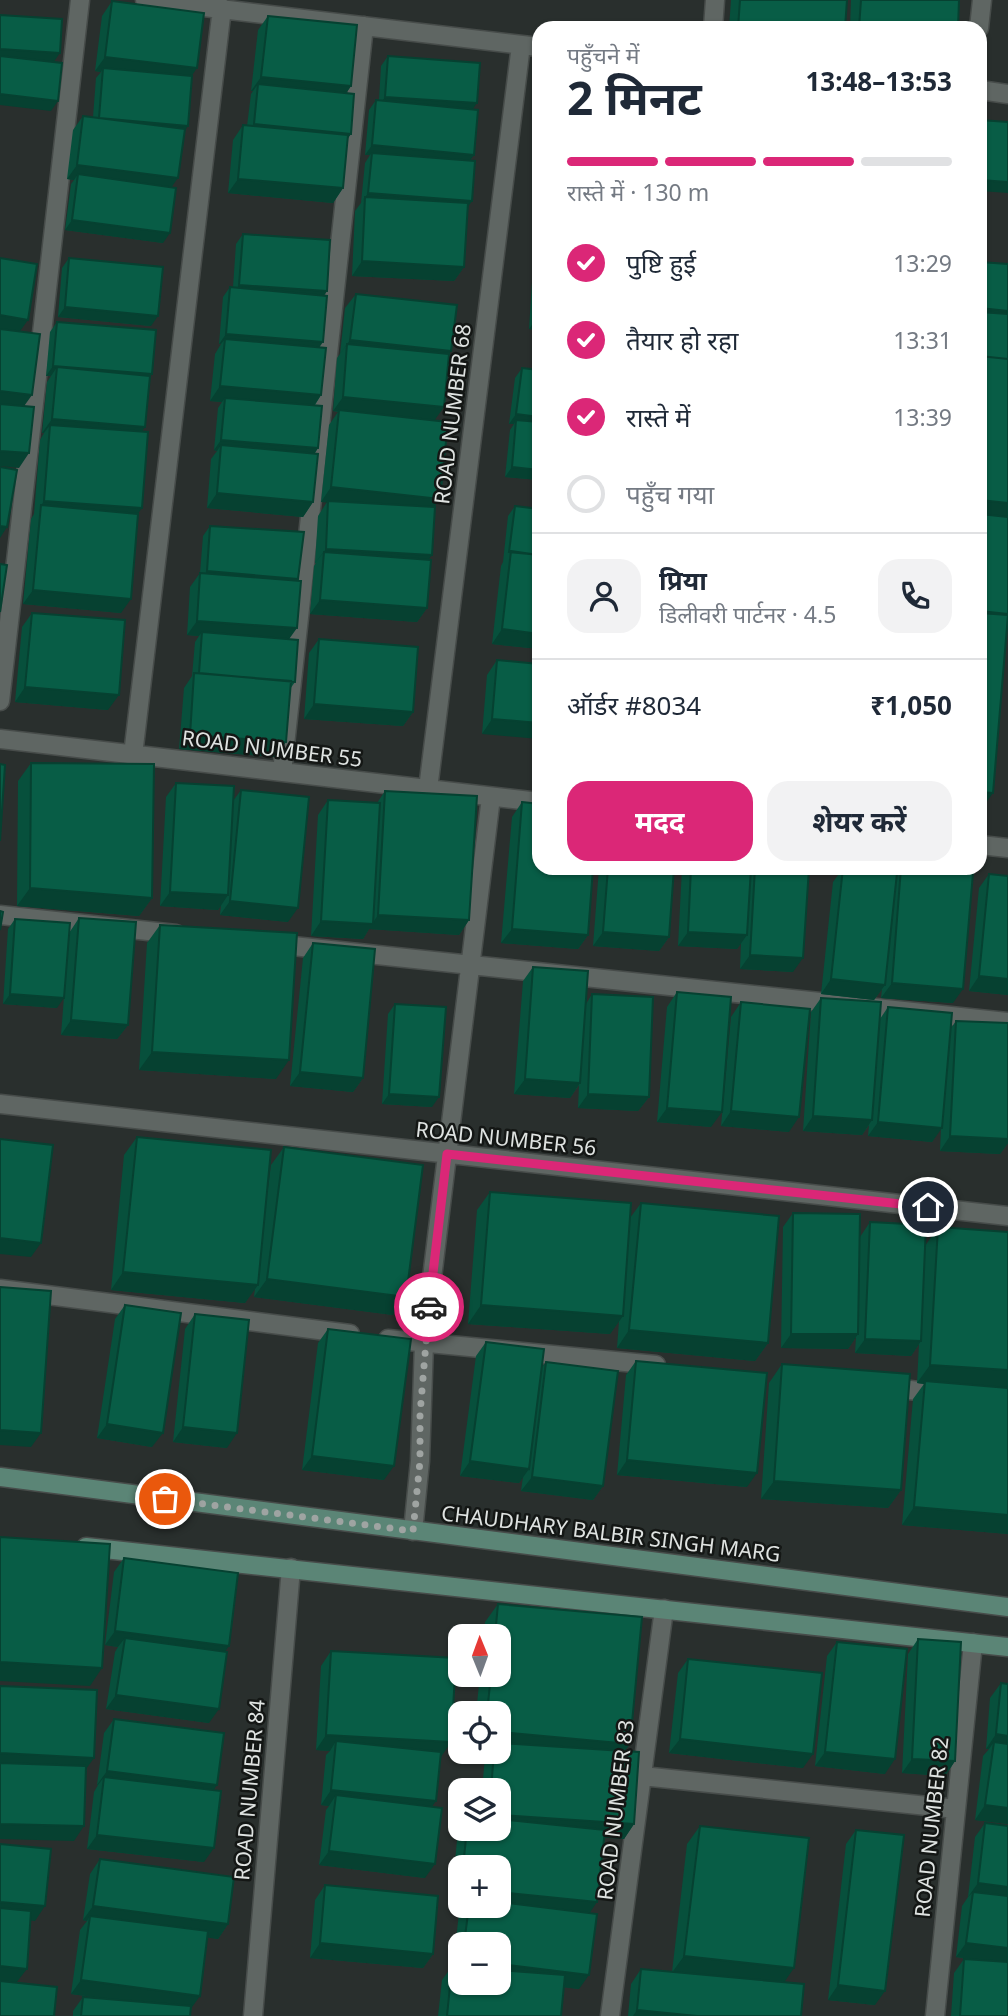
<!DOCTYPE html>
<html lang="hi">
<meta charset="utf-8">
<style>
:root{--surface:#fff;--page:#f2f2f3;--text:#1f2937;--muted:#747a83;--line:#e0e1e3;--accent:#db2777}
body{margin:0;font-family:"Noto Sans","Noto Sans Devanagari",sans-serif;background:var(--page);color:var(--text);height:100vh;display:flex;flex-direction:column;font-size:26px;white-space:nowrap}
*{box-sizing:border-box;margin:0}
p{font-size:23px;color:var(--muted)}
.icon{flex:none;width:38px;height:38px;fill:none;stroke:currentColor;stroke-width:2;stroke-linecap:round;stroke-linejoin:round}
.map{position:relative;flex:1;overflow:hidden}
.panel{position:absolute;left:532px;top:21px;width:455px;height:854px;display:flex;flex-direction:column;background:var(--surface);border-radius:21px;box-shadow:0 2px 5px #0004}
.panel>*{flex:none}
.needle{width:46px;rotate:359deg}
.fabs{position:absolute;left:448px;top:1624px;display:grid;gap:14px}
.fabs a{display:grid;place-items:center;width:63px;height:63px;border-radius:14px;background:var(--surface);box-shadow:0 2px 5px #0004;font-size:35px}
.pin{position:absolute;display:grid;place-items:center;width:60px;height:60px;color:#fff;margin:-30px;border:4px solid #fff;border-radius:50%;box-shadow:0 2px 7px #0007}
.courier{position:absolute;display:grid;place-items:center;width:70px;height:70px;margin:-35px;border:5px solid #db2777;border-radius:50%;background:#fff;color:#222;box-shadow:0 2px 9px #0007}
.overview em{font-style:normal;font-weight:700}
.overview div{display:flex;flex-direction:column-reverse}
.overview{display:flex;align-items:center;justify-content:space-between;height:119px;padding:0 35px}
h1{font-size:46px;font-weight:700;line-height:52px}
.bar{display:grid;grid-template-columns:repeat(4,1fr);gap:10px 7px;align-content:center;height:84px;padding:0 35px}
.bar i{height:9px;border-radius:5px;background:var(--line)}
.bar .on{background:var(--accent)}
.bar p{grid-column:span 4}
.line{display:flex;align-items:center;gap:18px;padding:0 35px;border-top:2px solid var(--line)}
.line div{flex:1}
.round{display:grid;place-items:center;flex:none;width:74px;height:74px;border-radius:21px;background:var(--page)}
ol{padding:0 35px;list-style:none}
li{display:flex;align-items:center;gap:21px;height:77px}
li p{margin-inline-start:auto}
li .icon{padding:7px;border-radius:50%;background:var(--accent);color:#fff;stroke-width:4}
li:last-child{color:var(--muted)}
li i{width:38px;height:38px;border:4px solid var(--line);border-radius:50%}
.primary-button{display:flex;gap:14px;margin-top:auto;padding:14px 35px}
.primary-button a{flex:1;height:80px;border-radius:21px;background:var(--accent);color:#fff;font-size:28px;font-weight:700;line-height:80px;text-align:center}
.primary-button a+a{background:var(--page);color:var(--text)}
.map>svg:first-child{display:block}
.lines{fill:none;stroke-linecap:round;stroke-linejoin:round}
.street-casing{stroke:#474c4a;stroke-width:21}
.secondary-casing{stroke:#474c4a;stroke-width:21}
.street{stroke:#5f6663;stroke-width:18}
.secondary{stroke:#5b8576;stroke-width:18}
.wall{fill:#07503c;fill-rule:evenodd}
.shaded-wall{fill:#064131}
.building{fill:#085d46;stroke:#064131;stroke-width:2}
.done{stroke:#9fa4a2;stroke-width:7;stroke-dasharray:0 12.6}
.route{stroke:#db2777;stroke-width:9}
.labels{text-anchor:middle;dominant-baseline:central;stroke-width:5;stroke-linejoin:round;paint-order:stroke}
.street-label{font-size:21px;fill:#dfe3e1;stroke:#141715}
</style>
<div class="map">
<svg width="1008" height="2016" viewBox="0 0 1008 2016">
<rect width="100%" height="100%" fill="#292f2d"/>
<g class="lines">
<defs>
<path id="street" d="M145,0L539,47
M713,28L715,0
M979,28L982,0
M980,90L1008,94
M0,701L80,0
M0,739L539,802
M133,755L222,8
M282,772L364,26
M428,789L521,45
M980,845L1008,848
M0,915L176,934
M274,944L1008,1022
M0,1104L1008,1216
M0,1289L350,1334
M388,1339L656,1365
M886,1387L942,1394
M413,1531L420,1461L424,1343L491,797
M642,1776L956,1809
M253,2016L291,1568
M610,2016L664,1609
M935,2016L973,1643"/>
<path id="secondary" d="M0,1477L1008,1607
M86,1547L1008,1647"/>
</defs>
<use href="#street" class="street-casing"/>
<use href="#secondary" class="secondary-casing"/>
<use href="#street" class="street"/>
<use href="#secondary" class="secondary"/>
</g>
<path class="wall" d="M731,0H847L845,28H729Z
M851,0H959L958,28H850Z
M112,1L191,76L184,131L172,187L163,243L65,230L71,184L74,180L67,179L73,130L83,116L93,117L96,78L101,72L95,71L102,16Z
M268,16L351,86L346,93L351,134L347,138L343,188L333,203L228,193L233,140L243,125L247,126L251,94L253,91H251L258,30Z
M388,56L473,109L474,155L469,161L472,201L467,207L464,267L454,281L352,276L355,211L361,203L365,163L370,155H365L369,110L376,100H379L381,66Z
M539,226V330L529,329L532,282L536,277H533L537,229Z
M243,234L327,291L324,295L319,348L321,395L315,405L318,448L315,453L313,502L303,517L207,508L211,459L217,451L214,450L218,408L222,402L210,401L215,354L221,344H219L223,297L230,287H233L236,244Z
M69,258L151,326L58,317L62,268Z
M356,294L449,355L434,421V507L429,560L427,608L417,622L310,614L314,566L316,563H315L318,516L327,502H321L329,425L338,412L333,411L337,358L340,354L345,308Z
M57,322L150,377L142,432L138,514L121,613L23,604L31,519L34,514L40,440L44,433H42L47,382L51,376H46L50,332Z
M522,368L539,480L505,477L510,430L514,424H509L515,378Z
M515,506L539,509V649L492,644L501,566L503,562L508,516Z
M210,526L297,580L289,639L295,682L290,689L286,742L275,757L179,749L184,688L192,676L195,642L199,636L187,635L190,587L200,573L203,536Z
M32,613L108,710L15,702L22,627Z
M319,639L413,712L403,726L304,719L309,653Z
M497,660L539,664L482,734L487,675Z
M31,763L152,898L139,916L17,906L18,781Z
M176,783L233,801L241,790L288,922L220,915L221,905L218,910L160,906L166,797Z
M385,791L469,920L459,935L369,929L363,939L311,936L318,815L328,800L377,803Z
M522,802L588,935L578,949L501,943L512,817Z
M599,868H674L669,937L659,951L593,946Z
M682,868H809L793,972L740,969L741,943L737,949L678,946Z
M843,868L897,873L901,868H915L953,1003L881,998L882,989L874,1000L821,994L833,882Z
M989,874L1008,995L969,991L979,888Z
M79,918L128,1025L117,1039L61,1035L69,933Z
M15,919L57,1008L3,1004L8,929Z
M160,925L276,1079L139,1070L147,943Z
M313,943L363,1078L353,1092L290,1086L303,958Z
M533,967L586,1004L592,994L649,1097L638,1111L578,1108L579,1085L570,1098L514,1094L523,981Z
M677,992L711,1127L657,1122L667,1007Z
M821,998L880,1019L888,1007L951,1028L956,1021L1008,1023V1143L1000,1154L940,1151L941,1128L932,1142L868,1136L869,1125L862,1135L803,1131L811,1012Z
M741,1002L789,1132L721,1126L731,1017Z
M395,1004L432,1107L382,1104L388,1014Z
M137,1137L263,1226L271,1165L284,1147L393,1315L254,1297L255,1288L245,1303L111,1290L124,1155Z
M490,1192L630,1218L641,1203L768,1343L755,1361L617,1348L619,1321L610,1334L468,1324L477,1210Z
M793,1213L859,1263L860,1237L870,1222L925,1246L938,1227L1008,1232V1534L902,1525L913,1399L924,1384L917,1383L919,1344L911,1356L855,1353L856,1337L848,1349L781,1348L783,1227Z
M125,1305L152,1447L97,1438L115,1319Z
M195,1314L227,1448L173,1442L185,1329Z
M328,1329L384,1480L302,1470L318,1343Z
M486,1342L542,1367L546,1362L603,1486L593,1500L521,1491L523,1477L519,1483L460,1476L476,1356Z
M636,1361L747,1487L617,1475L626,1375Z
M782,1364L901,1490L888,1508L761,1499L769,1383Z
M124,1558L224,1652L209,1723L106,1709L115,1652L118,1647L105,1645L114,1572Z
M498,1604L624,1751L634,1824L624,1839L604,1837L590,1913L579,1989L564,1987L561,2016H438L442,1980L452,1966H453L459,1913L464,1906H499V1867H460V1904L451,1903L458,1830L460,1828V1829H499V1790H482L485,1757L488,1752H499V1713H476L480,1675H499V1636H484L485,1622ZM460,1944H499L460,1983Z
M918,1639L955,1761L945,1776L902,1773L908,1654Z
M837,1642L885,1774L815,1766L827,1656Z
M331,1651L441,1757L432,1807L425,1878L319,1865L326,1810L329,1806L321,1805L326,1755L330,1751L316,1750L321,1666Z
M688,1659L803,1768L669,1753L678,1673Z
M1001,1683L1008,1824L975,1820L983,1756L989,1749H986L990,1698Z
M114,1719L214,1790L204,1862L87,1849L94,1792L98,1785H97L104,1733Z
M985,1823L1008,2016H951L954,1973L964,1959H967L956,1957L962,1906L968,1897L975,1837Z
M700,1826L784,1983L801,2016H628L631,1984L641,1969L672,1972L687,1844Z
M856,1830L875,2005L828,2000L846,1844Z
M100,1859L228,1924L218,1939L207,1937L190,2016H73V2011L83,1997L108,1999L71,1994L80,1930L87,1921L83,1920L90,1874Z
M325,1885L433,1954L423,1968L310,1958L315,1900Z"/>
<path class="shaded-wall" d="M0,49L60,53L53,63L0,59Z
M105,57L197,68L187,83L103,68L101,72L95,71Z
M261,77L351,86L341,101L258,84L253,91H251Z
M0,94L58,101L51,111L0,105Z
M385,97L477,103L470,113L378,107Z
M99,118L188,126L181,136Z
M254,124L351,134L344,144L247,134Z
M372,145L474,155L467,164L372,153L370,155H365Z
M77,165L178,178L168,192L78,174L74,180L67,179Z
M238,179L343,188L333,203L228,193Z
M980,180L1008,182V193L980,191Z
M368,193L472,201L465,211L365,197L361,203Z
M72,220L170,233L163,243L65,230Z
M362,261L464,267L454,281L352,276Z
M539,269V273L536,277H533Z
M239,285L327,291L320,301L232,295Z
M65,307L158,316L151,326L58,317Z
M980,308L1008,311V321L980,319Z
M0,315L28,320L18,334L0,331Z
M536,319L539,320V330L529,329Z
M226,334L323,342L316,352L225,339L221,344H219Z
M350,340L451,351L441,366L347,344L340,354Z
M53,366L152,374L145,384L57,367L51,376H46Z
M220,386L321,395L311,410L225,398L222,402L210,401Z
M0,391L32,395L22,409L0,407Z
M343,397L444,407L434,421L333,411Z
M516,414L539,417V428L516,420L514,424H509Z
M52,419L145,427L135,442L50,425L44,433H42Z
M221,440L318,448L311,458L221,445L217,451L214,450Z
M0,451L29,453L19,468L0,466Z
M512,467L539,470V480L505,477Z
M331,487L440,499L430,513L321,502Z
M217,493L313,502L303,517L207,508Z
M980,500L1008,503V522L980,520Z
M44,501L142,508L132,522L40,507Z
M0,526L7,527L0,538Z
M326,549L432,555L422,569L324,552L315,563Z
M207,571L298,579L291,589L200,581Z
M33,590L131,599L121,613L23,604Z
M320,600L427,608L417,622L310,614Z
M197,621L297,628L287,642L202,632L199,636L187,635Z
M502,629L539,634V649L492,644Z
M25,687L119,695L108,710L15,702Z
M314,704L413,712L403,726L304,719Z
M492,719L539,723V739L482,734Z
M190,735L286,742L275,757L179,749Z
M980,792L993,793L980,811Z
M30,888L152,898L139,916L17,906Z
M170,892L228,895L218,910L160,906Z
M230,901L298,908L288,922L220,915Z
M378,915L469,920L459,935L369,929L363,939L311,936L321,921L372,924Z
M512,929L588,935L578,949L501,943Z
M603,932L669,937L659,951L593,946Z
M688,932L747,935L737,949L678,946Z
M750,955L803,958L793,972L740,969Z
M979,976L1008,979V995L969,991Z
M831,979L885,985L874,1000L821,994Z
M892,983L963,989L953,1003L881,998Z
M10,994L64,998L57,1008L3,1004Z
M71,1020L128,1025L117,1039L61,1035Z
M152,1052L289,1060L276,1079L139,1070Z
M300,1072L363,1078L353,1092L290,1086Z
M525,1079L580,1083L570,1098L514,1094Z
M389,1094L439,1097L432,1107L382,1104Z
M588,1094L649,1097L638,1111L578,1108Z
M667,1108L722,1112L711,1127L657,1122Z
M731,1111L799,1117L789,1132L721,1126Z
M813,1116L872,1120L862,1135L803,1131Z
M878,1122L942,1128L932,1142L868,1136Z
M950,1136L1008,1139V1143L1000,1154L940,1151Z
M0,1238L41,1243L31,1257L0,1254Z
M123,1272L258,1285L245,1303L111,1290Z
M267,1279L406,1297L393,1315L254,1297Z
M481,1305L623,1316L610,1334L468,1324Z
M629,1330L768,1343L755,1361L617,1348Z
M791,1334H858L848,1349L781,1348Z
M865,1339L921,1341L911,1356L855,1353Z
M930,1365L1008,1370V1389L925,1381L924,1384L917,1383Z
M107,1424L163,1433L152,1447L97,1438Z
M183,1427L237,1433L227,1448L173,1442Z
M0,1430L41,1433L31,1447L0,1445Z
M312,1456L394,1466L384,1480L302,1470Z
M627,1460L757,1473L747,1487L617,1475Z
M470,1461L529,1469L519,1483L460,1476Z
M532,1477L603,1486L593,1500L521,1491Z
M774,1481L901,1490L888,1508L761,1499Z
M914,1507L1008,1515V1534L902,1525Z
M115,1631L229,1646L219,1660L125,1638L118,1647L105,1645Z
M0,1662L102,1668L90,1686L0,1681Z
M116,1695L219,1709L209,1723L106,1709Z
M499,1732L630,1744L617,1762L499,1751Z
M996,1734L1008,1736V1751L994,1742L989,1749H986Z
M326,1735L451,1742L441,1757L336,1741L330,1751L316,1750Z
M680,1739L813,1754L803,1768L669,1753Z
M825,1752L895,1759L885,1774L815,1766Z
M0,1753L94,1758L84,1772L0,1768Z
M912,1759L955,1761L945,1776L902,1773Z
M107,1771L217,1785L207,1800L104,1777L98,1785H97Z
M331,1790L436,1801L426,1815L336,1795L329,1806L321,1805Z
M985,1805L1008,1808V1824L975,1820Z
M499,1815L634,1824L624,1839L480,1829H499Z
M0,1824L84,1826L74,1841L0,1839Z
M97,1835L214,1848L204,1862L87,1849Z
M329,1851L435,1864L425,1878L319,1865Z
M978,1883L1008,1887V1902L973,1892L968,1897Z
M460,1889V1904L451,1903Z
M499,1892L597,1902L587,1917L499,1906Z
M0,1902L45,1906L35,1921L0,1917Z
M93,1906L228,1924L218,1939L89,1921L90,1916L87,1921L83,1920Z
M320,1943L433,1954L423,1968L310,1958Z
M966,1943L1008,1948V1964L956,1957Z
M684,1956L794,1968L781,1987L671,1974Z
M499,1964L589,1975L579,1989L499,1980Z
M0,1966L27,1969L16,1983L0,1982Z
M81,1980L200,1996L190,2010L71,1994Z
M838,1985L885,1991L875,2005L828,2000Z
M637,2010L697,2016H633Z"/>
<path class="building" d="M740,0H847L845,28H738Z
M861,0H959L958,28H859Z
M112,1L204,13L197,68L105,57Z
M0,15L62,19L60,53L0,49Z
M268,16L357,25L351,86L261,77Z
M0,56L62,63L58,101L0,94Z
M388,56L480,63L477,103L385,97Z
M103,68L192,76L188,126L99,118Z
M258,84L354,94L351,134L254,124Z
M376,100L478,110L474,155L372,145Z
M83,116L185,129L178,178L77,165Z
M980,120L1008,122V182L980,180Z
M243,125L348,135L343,188L238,179Z
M372,153L475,161L472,201L368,193Z
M78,174L176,188L170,233L72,220Z
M365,197L468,203L464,267L362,261Z
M243,234L330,240L327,291L239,285Z
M0,258L37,264L28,320L0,315Z
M69,258L163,267L158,316L65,307Z
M980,262L1008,264V311L980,308Z
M539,278V320L536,319Z
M230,287L327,296L323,342L226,334Z
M356,294L457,305L451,351L350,340Z
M980,312L1008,314V359L980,356Z
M57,322L156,330L152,374L53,366Z
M0,329L40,334L32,395L0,391Z
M225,339L326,348L321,395L220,386Z
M347,344L449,354L444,407L343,397Z
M980,356L1008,359V503L980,500Z
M57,367L150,376L145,427L52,419Z
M522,368L539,370V417L516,414Z
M225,398L322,406L318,448L221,440Z
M0,404L34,407L29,453L0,451Z
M339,410L448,422L440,499L331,487Z
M516,420L539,422V470L512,467Z
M50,425L148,432L142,508L44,501Z
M221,445L318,454L313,502L217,493Z
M0,467L17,470L7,527L0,526Z
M328,501L435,507L432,555L326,549Z
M41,505L138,514L131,599L33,590Z
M515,506L539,509V555L509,552Z
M980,514L1008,517V614L980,611Z
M210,526L304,532L298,579L207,571Z
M511,551L539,555V634L502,629Z
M324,552L431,560L427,608L320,600Z
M0,564L7,565L0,612Z
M200,573L301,581L297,628L197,621Z
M32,613L125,620L119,695L25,687Z
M980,613L1008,615L993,793L980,792Z
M202,632L298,640L295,682L199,673Z
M319,639L418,647L413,712L314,704Z
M497,660L539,664V723L492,719Z
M194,673L291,681L286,742L190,735Z
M31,763L154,764L152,898L30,888Z
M0,764L5,765L0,841Z
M176,783L234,786L228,895L170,892Z
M241,790L309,797L298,908L230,901Z
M385,791L477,796L469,920L378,915Z
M328,800L380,803L373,924L321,921Z
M522,802L539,804V868H593L588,935L512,929Z
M608,868H674L669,937L603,932Z
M691,868H751L747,935L688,932Z
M755,868H809L803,958L750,955Z
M843,868L897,873L885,985L831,979Z
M901,868H915L973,873L963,989L892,983Z
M989,874L1008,876V979L979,976Z
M0,911L3,912L0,930Z
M79,918L136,922L128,1025L71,1020Z
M15,919L70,923L64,998L10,994Z
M160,925L297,933L289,1060L152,1052Z
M313,943L375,949L363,1078L300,1072Z
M533,967L588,971L580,1083L525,1079Z
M677,992L731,997L722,1112L667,1108Z
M592,994L653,997L649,1097L588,1094Z
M821,998L881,1002L872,1120L813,1116Z
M741,1002L810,1009L799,1117L731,1111Z
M395,1004L446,1007L439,1097L389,1094Z
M888,1007L952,1013L942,1128L878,1122Z
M956,1021L1008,1023V1139L950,1136Z
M137,1137L271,1150L258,1285L123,1272Z
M0,1139L53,1145L41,1243L0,1238Z
M284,1147L423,1165L406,1297L267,1279Z
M490,1192L631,1203L623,1316L481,1305Z
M641,1203L779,1216L768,1343L629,1330Z
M793,1213L860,1214L858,1334H791Z
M870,1222L926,1225L921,1341L865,1339Z
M938,1227L1008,1232V1370L930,1365Z
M0,1287L51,1291L41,1433L0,1430Z
M125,1305L181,1313L163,1433L107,1424Z
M195,1314L249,1320L237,1433L183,1427Z
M328,1329L411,1339L394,1466L312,1456Z
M486,1342L544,1349L529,1469L470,1461Z
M636,1361L767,1373L757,1473L627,1460Z
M546,1362L618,1371L603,1486L532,1477Z
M782,1364L910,1374L901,1490L774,1481Z
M925,1381L1008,1388V1515L914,1507Z
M0,1537L110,1544L102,1668L0,1662Z
M124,1558L238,1573L229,1646L115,1631Z
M498,1604L642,1617L630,1744L499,1732V1713H487L491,1675H499V1636H495Z
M125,1638L227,1652L219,1709L116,1695Z
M918,1639L961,1642L955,1761L912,1759Z
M837,1642L907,1649L895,1759L825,1752Z
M331,1651L456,1658L451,1742L326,1735Z
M688,1659L822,1673L813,1754L680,1739Z
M1001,1683L1008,1684V1736L996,1734Z
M0,1686L97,1690L94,1758L0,1753Z
M114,1719L224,1733L217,1785L107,1771Z
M336,1741L441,1752L436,1801L331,1790Z
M994,1742L1008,1744V1808L985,1805Z
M499,1743L639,1752L634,1824L499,1815V1790H491L494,1752H499Z
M0,1763L86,1766L84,1826L0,1824Z
M104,1777L221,1791L214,1848L97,1835Z
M336,1795L442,1808L435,1864L329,1851Z
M499,1819L605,1830L597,1902L499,1892V1867H463L467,1829H499Z
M985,1823L1008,1826V1887L978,1883Z
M700,1826L809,1838L794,1968L684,1956Z
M856,1830L904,1835L885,1991L838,1985Z
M0,1844L51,1849L45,1906L0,1902Z
M100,1859L234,1877L228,1924L93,1906Z
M325,1885L438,1896L433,1954L320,1943Z
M973,1892L1008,1896V1948L966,1943Z
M499,1902L597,1914L589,1975L499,1964V1944H464L469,1906H499Z
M0,1908L31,1911L27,1969L0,1966Z
M90,1916L208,1931L200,1996L81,1980Z
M964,1959L1008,1962V2016H960Z
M452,1966L460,1967V1983H499V1970L565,1975L561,2016H447Z
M641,1969L804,1984L801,2016H697L637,2010Z
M0,1981L57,1987L54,2016H0Z
M83,1997L191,2006L190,2016H81Z"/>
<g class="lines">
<path class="done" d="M165,1499L413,1531L420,1461V1414L429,1307"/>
<path class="route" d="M429,1307L447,1154L928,1207"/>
</g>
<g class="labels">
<g class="street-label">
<text transform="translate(452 414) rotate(-83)">ROAD NUMBER 68</text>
<text transform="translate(272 748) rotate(7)">ROAD NUMBER 55</text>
<text transform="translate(506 1138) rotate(6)">ROAD NUMBER 56</text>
<text transform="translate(611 1533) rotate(7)">CHAUDHARY BALBIR SINGH MARG</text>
<text transform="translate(249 1790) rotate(-85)">ROAD NUMBER 84</text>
<text transform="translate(615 1810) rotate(-83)">ROAD NUMBER 83</text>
<text transform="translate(931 1827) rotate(-84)">ROAD NUMBER 82</text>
</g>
</g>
</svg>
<div class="fabs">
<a><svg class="needle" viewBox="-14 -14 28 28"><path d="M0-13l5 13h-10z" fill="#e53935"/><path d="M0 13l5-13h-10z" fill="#747a83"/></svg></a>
<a><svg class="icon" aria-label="locate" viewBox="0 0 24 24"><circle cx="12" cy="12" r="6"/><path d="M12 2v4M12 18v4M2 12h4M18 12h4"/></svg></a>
<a><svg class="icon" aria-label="layers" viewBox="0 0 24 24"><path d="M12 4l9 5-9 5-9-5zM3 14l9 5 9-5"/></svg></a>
<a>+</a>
<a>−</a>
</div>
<div class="pin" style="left:165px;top:1499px;background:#ea580c"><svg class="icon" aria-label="bag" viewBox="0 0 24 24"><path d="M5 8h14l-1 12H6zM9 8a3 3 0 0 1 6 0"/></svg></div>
<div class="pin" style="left:928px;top:1207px;background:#1f2937"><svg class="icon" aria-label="home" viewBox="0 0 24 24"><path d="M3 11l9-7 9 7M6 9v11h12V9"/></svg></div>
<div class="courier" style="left:429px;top:1307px"><svg class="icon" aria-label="car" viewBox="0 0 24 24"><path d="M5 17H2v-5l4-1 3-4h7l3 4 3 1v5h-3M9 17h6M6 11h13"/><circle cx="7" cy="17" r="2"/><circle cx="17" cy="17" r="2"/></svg></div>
<section class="panel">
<div class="overview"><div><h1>2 मिनट</h1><p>पहुँचने में</p></div><em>13:48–13:53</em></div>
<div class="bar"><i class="on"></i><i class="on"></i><i class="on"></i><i></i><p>रास्ते में · 130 m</p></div>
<ol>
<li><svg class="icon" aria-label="check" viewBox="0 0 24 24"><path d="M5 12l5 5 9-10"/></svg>पुष्टि हुई<p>13:29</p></li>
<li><svg class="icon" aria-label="check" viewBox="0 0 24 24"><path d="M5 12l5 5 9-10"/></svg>तैयार हो रहा<p>13:31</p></li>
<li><svg class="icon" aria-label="check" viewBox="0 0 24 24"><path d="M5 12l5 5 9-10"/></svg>रास्ते में<p>13:39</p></li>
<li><i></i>पहुँच गया</li>
</ol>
<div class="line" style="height:126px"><a class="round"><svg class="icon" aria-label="person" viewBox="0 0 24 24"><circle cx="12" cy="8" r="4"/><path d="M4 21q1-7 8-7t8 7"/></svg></a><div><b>प्रिया</b><p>डिलीवरी पार्टनर · 4.5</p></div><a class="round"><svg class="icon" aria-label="phone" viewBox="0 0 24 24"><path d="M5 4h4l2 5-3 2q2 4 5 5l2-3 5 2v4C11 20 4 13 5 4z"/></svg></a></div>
<div class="line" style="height:91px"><div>ऑर्डर #8034</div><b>₹1,050</b></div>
<div class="primary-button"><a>मदद</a><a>शेयर करें</a></div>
</section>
</div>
